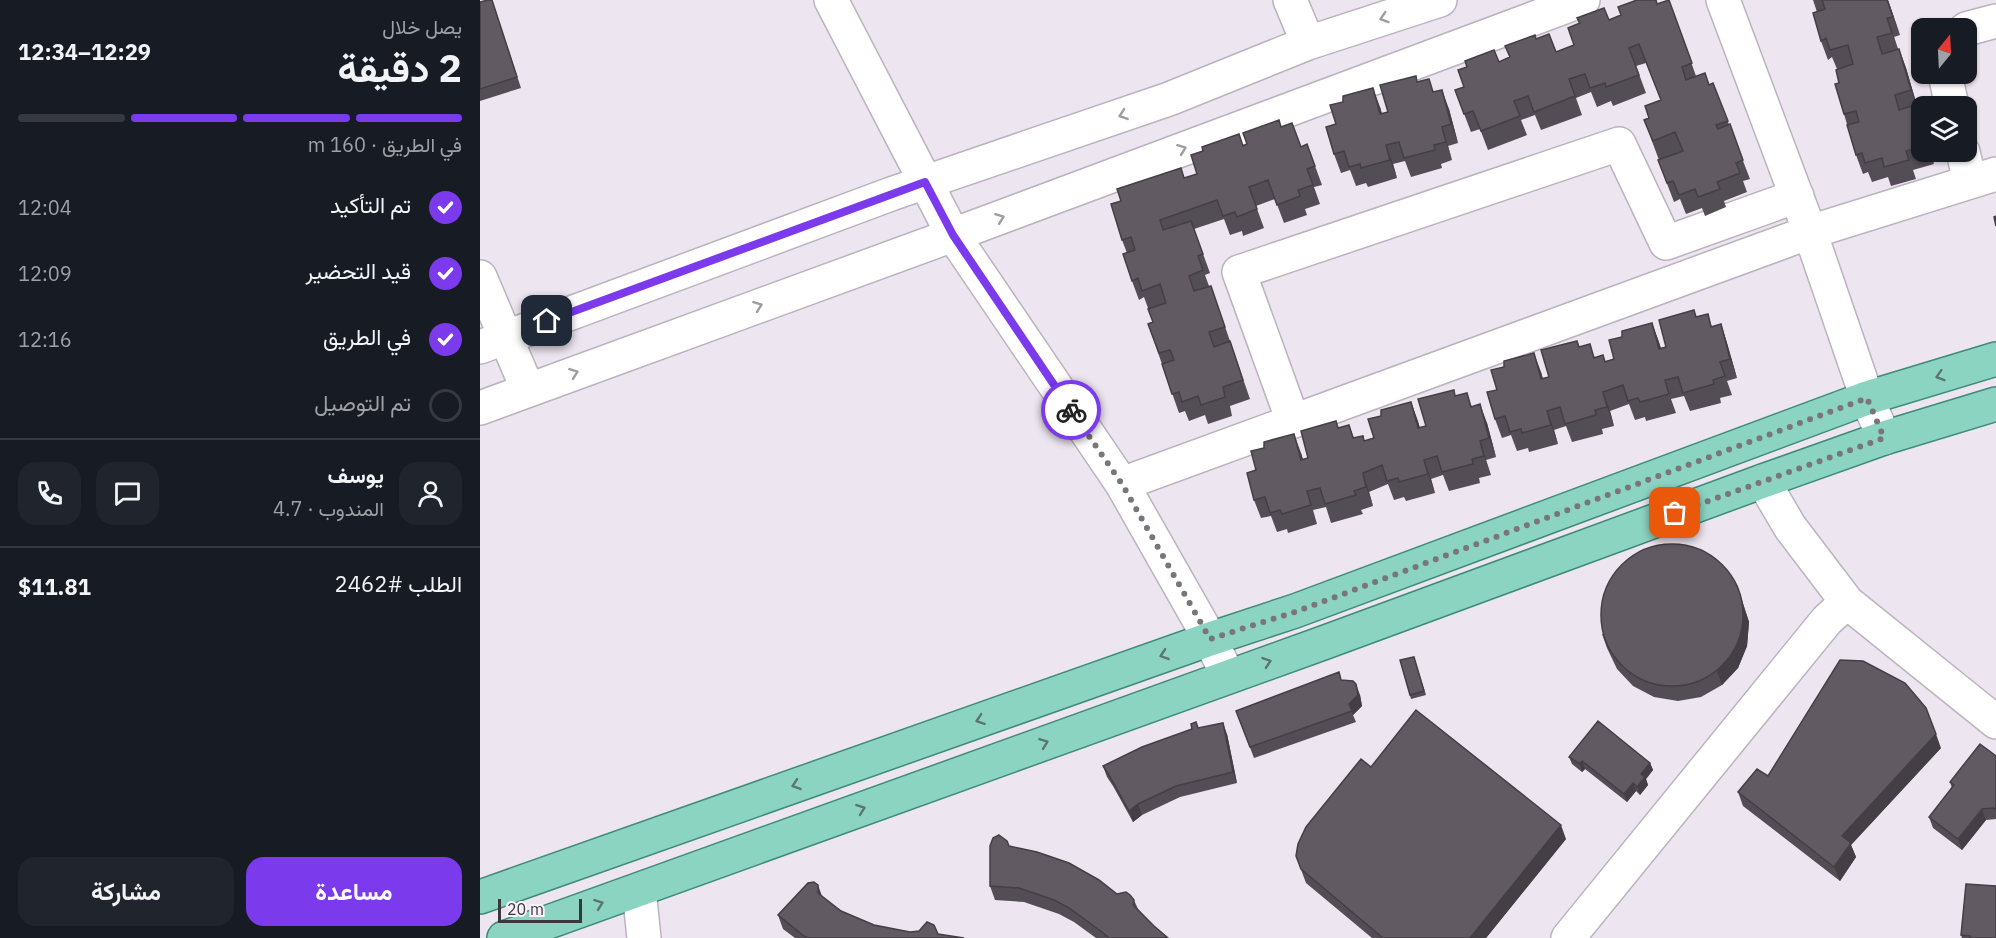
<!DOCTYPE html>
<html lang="ar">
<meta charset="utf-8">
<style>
:root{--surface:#171b24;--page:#20242c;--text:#f1f3f6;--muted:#9ea1a6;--line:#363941;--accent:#7c3aed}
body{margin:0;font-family:"IBM Plex Sans",Vazirmatn,sans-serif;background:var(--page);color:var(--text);direction:rtl;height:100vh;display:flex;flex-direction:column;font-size:22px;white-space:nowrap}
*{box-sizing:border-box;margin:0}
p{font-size:20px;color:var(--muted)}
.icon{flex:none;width:33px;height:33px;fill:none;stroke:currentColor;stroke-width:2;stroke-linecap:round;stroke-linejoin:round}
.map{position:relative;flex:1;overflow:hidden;direction:ltr}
.side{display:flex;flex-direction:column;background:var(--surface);width:480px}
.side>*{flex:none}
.needle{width:39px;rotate:18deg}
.buttons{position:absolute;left:1431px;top:18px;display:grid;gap:12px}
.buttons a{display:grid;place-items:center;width:66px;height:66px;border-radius:12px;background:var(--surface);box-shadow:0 2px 4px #0004;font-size:30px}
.scale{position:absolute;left:18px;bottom:15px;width:84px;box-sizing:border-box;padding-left:6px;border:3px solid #3b383c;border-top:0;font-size:16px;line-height:21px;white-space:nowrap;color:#3b383c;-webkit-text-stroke:4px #faf2fd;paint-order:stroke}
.pin{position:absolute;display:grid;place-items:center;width:51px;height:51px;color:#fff;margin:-26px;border-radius:12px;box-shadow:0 3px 9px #0006}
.courier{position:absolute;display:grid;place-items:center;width:60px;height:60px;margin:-30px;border:4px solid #7c3aed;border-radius:50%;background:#fff;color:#222;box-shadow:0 2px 8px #0007}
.head em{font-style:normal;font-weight:700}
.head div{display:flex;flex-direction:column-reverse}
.head{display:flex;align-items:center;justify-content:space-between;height:102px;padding:0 18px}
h1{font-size:39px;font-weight:700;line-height:45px}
.bar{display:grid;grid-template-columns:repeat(4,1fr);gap:9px 6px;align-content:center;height:72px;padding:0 18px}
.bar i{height:8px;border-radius:4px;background:var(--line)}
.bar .current{background:var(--accent)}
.bar p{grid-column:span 4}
.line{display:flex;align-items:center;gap:15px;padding:0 18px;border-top:2px solid var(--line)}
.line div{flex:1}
.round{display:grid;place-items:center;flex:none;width:63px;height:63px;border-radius:18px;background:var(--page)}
ol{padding:0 18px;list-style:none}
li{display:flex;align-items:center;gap:18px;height:66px}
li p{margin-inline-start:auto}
li .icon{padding:6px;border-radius:50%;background:var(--accent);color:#fff;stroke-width:4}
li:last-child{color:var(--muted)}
li i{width:33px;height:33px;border:3px solid var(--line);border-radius:50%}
.action{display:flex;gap:12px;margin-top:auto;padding:12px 18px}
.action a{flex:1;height:69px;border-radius:18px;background:var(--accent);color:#fff;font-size:24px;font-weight:700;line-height:69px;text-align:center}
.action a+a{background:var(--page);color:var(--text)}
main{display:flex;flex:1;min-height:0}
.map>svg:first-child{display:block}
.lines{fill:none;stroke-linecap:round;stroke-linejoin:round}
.minor-casing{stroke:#bbb3be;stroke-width:36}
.major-casing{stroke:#3e8b78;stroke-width:36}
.minor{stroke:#fff;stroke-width:33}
.major{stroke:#8cd4c2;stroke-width:33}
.wall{fill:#534d55}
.shaded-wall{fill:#443f45}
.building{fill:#615a63;stroke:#443f45;stroke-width:1.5}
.oneway{stroke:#9d9c9e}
.oneway2{stroke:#5b7672}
.done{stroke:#79757b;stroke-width:6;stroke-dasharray:0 10.8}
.route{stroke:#7c3aed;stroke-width:8}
</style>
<main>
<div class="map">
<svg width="1516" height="938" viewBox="0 0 1516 938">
<rect width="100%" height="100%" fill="#ede5f0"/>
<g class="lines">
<defs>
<path id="minor" d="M351,0L473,235L642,484L730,639L748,676
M810,0L828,43
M1243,0L1330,232L1387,398L1404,438
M1486,29L1516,21
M1465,74L1472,106
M1483,152L1490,181
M0,277L48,390
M0,347L411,194L689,99L828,43L960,0
M0,408L473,235L1103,0
M813,421L759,272L1139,144L1186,243L1317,196
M1283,481L1310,527L1367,602L1516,722
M642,484L1330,232L1516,174
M159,890L164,938
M1088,938L1347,620L1367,602"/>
<path id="major" d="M0,897L730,639L815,611L1387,398L1516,359
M24,938L843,643L1283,481L1404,438L1516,404"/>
</defs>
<use href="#minor" class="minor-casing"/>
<use href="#major" class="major-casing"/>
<use href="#minor" class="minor"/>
<use href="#major" class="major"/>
</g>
<path class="wall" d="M12,0L41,88L0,101V2Z
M1189,0L1216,76L1229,85L1233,83L1270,179L1263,181L1267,192L1244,201L1246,207L1225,216L1222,208L1206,214L1200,199L1194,202L1178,160L1202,151L1179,160L1164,120L1169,118L1181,100L1166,63L1156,66L1166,93L1133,106L1131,101L1117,107L1111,92L1096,98L1102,115L1061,130L1055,115L1041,120L1047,135L1008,150L1000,129L991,132L975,90L984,87L1019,62L1029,57L1056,39L1076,52L1094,45L1099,24L1097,18L1129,20Z
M1333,0H1408L1420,35L1414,37L1418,49H1419L1426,68L1438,109L1437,110L1442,122V152H1450L1454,164L1433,170L1436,179L1411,186L1408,177L1392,182L1388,172L1383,174L1376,155L1364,114L1357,69L1352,57L1348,60L1341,41L1337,12Z
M938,82L954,92L969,109L978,143L968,146L972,160L961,164L962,168L931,177L925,161L913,164L917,178L888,187L886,183L876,186L870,170L861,173L854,154L856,124L900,107L902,114L908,112Z
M802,127L821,147L827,144L842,185L834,187L840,204L825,209L827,215L804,223L795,199L776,206L784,228L763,236L762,231L750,235L744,219L714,229L730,273L725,275L729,286H731L770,399L750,406L752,416L728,424L725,415L709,421L705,411L699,413L668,324L673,322L664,297L659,300L652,281L647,253L642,240L704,178L717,174L764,146Z
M1228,314L1232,327L1241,324L1247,343L1257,378L1247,381L1252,395L1240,398L1241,403L1210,411L1204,396L1191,399L1196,413L1166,421L1165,417L1155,420L1149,404L1130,411L1134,426L1122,429L1123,434L1092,442L1086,426L1074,430L1078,444L1049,452L1048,448L1037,451L1031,435L1022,438L1015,419L1017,390L1024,367L1061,372L1063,379L1069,377L1099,347L1115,357L1123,355L1125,361L1134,359L1142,337L1172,323L1181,348L1186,347L1216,317Z
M976,396L992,406L1007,423L1016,457L1006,460L1011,475L999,478L1000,483L969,491L963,475L951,479L955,493L926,501L924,497L914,500L908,484L889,492L893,506L881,510L883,514L851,523L846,507L833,510L837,524L808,533L807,529L797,532L791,516L781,518L774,500L776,470L821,453L823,459L828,458L859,428L869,425L874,438L884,441L894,438L901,416L931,402L940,428L946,426Z
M1257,585L1269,622L1267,646L1258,668L1242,685L1221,697L1198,701L1174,697L1153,686L1137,669L1127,648L1122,634Z
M934,657L946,695L931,699L920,660Z
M861,680L880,695L882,706L873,715L876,722L774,758L756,711Z
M718,728L747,734L757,783L700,797L662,815L653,822L633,786L627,777L623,766Z
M1461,748L1371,845L1376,857L1360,881L1263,806L1258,792L1288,776Z
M1516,756V819L1506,820L1482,850L1453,828L1449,817L1472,788L1470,782Z
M1089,757L1170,763L1173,770L1166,779L1168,785L1160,795L1156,791L1147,802L1105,769L1102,772L1092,764Z
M891,767L1086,839L1006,938H892L826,883L816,856Z
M529,846L637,894L654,900L658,909L674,926L688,938H616L594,922L579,914L544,902L515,900L510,886Z
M343,897L361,911L394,925L430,932L484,938H315L303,929L298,915Z
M1481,935L1516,938H1482Z"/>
<path class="shaded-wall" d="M1407,0H1408L1420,35L1413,17Z
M1407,18L1414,37L1419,52L1412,33Z
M1419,49L1426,68L1438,109L1431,90Z
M893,88L900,107L907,133L900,114Z
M962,90L969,109L978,143L971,124Z
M962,127L968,146L972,160L966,142Z
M906,145L913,164L917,178L910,160Z
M1172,323L1179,342L1186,368L1179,349Z
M1241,324L1247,343L1257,378L1250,359Z
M1054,353L1061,372L1068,398L1061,379Z
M1123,392L1130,411L1134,426L1127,407Z
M931,402L938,421L945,447L938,428Z
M1000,404L1007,423L1016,457L1009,438Z
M1067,411L1074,430L1078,444L1071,425Z
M814,434L821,453L828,479L821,460Z
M1000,441L1006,460L1011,475L1004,456Z
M944,460L951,479L955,493L948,474Z
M883,473L889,492L893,506L886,487Z
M1257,585L1269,622L1267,646L1258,668L1242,685L1237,671Z
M876,684L880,695L882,706L873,715L869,704Z
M743,723L747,734L757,783L753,772Z
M1456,734L1461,748L1371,845L1376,857L1360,881L1354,867L1362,836Z
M1102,761L1105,769L1102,772L1100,764Z
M1170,763L1173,770L1166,779L1168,785L1160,795L1157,787L1161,774Z
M1153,783L1156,791L1147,802L1144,794Z
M658,804L662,815L653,822L649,811Z
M1502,809L1506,820L1482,850L1478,839Z
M1081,825L1086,839L1006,938H990Z
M338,885L343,899L338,893Z"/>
<path class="building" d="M8,0H12L37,77L0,89V2Z
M1157,0H1176L1177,4L1189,0L1212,63L1202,67L1206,80L1225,73L1229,85L1233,83L1248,121L1236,125L1238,129L1250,124L1263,160L1256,163L1260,173L1237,182L1240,189L1218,197L1215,189L1199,195L1193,181L1187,183L1178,160L1203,151L1195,132L1173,141L1164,120L1169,118L1165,106L1181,100L1159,44L1149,48L1159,75L1126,87L1125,83L1110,88L1105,74L1089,79L1095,96L1054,112L1048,96L1034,101L1040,116L1001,131L993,111L984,114L975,90L984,87L978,70L987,67L985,61L1014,50L1019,62L1030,57L1025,46L1055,35L1056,39L1069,34L1076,52L1094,45L1088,28L1100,23L1097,18L1124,8L1129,20L1141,15L1138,7Z
M1342,0H1407L1413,17L1407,18L1412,33L1397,37L1402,54L1419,49L1431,90L1415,95L1419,110L1435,105L1442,126V147L1426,151L1429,160L1404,167L1402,158L1385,163L1382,153L1376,155L1367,125L1379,122L1376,111L1364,114L1355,84L1359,83L1356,70L1373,64L1368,45L1350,50L1346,38L1341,41L1333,13L1345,9Z
M936,76L937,82L949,79L953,92L962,90L971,124L962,127L966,142L954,145L955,150L924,158L919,142L906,145L910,160L881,168L880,164L869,167L864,151L854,154L846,127L856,124L850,105L863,102V96L893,88L900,114L908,112L900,85Z
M799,120L801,127L812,123L821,147L827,144L835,166L827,169L833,185L818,190L820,196L797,205L788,180L769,187L777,209L757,217L755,212L743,216L737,200L680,220L683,230L711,221L723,254L718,256L723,270L709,276L714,291L731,286L745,327L729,332L734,347L750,341L763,380L743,387L745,397L721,405L718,396L702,402L699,392L692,394L682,364L694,360L690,350L679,353L668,324L673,322L668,309L686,303L680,284L662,291L658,278L652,281L643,254L655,250L651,237L642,240L631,204L641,201L637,189L701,168L704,178L717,174L711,155L723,151L722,147L759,134L763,146L767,144L763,133Z
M1516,216V226L1514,217Z
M1214,310L1216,317L1228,314L1231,327L1241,324L1250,359L1240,362L1245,376L1233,380L1234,384L1203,393L1198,377L1185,380L1189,394L1160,402L1158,398L1148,401L1143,385L1123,392L1127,407L1115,410L1116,415L1085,424L1080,407L1067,411L1071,425L1042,433L1041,429L1030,432L1025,416L1015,419L1007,392L1017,390L1011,370L1024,367V361L1054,353L1061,379L1069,377L1061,350L1097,341L1099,347L1110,344L1114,358L1123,355L1125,362L1134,359L1129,340L1142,337V331L1172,323L1179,349L1186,347L1179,320Z
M974,390L975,396L987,393L991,407L1000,404L1009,438L1000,441L1004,456L992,459L993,464L962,472L957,456L944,460L948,474L919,482L918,478L907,481L902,465L883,473L886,487L874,491L876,495L845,504L840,488L827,491L831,505L802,514L800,510L790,513L785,497L774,500L767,473L776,470L771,451L784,448V442L814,434L821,460L828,458L821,431L856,421L858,428L869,425L873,438L883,436L884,441L894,438L888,419L901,416V410L931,402L938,428L946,426L938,399Z
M1121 615a71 71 0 1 1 142 0a71 71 0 1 1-142 0Z
M934,657L944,691L930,695L920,660Z
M1360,660L1383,661L1425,683L1446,708L1456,734L1362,836L1371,843L1354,867L1258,792L1277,769L1288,776Z
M859,672L861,680L873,681L876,684L878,695L869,704L872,711L770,747L756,711Z
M936,710L1081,825L990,938H903L821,869L816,856L818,844L826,827L881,759L891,767Z
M1118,721L1170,763L1161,774L1165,777L1157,787L1153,783L1144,794L1102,761L1100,764L1089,757Z
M716,722L718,728L743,723L753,772L696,786L658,804L649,811L629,775L623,766L662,747L712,729L711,724Z
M1500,744L1516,756V810L1514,808L1502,809L1478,839L1449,817L1474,785L1470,782Z
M519,835L527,841L529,846L557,852L589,863L619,880L637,894L646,892L650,895L654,900L653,905L674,926L688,938H629L622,932L589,908L574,900L539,888L510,886V846L513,838Z
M334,882L338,885V893L361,911L394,925L430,932L439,931L447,922L454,925L458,934L484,938H328L324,936L298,915L328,883Z
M1486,884L1516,886V938H1490V936L1481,935Z"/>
<defs><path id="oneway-chevron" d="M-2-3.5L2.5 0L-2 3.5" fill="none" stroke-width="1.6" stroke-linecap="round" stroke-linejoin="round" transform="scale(1.5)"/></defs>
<g class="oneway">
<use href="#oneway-chevron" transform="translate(904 18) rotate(162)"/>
<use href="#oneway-chevron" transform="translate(643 115) rotate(161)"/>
<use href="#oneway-chevron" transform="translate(702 149) rotate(-21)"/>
<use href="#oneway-chevron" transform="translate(520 218) rotate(-21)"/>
<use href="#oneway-chevron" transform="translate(278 306) rotate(-20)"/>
<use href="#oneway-chevron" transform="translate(94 373) rotate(-20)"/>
</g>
<g class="oneway2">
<use href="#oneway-chevron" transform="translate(1460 376) rotate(163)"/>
<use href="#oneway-chevron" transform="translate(684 655) rotate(161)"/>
<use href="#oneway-chevron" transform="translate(787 662) rotate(-19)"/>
<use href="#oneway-chevron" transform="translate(500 720) rotate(161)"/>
<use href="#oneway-chevron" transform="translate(564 743) rotate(-20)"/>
<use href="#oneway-chevron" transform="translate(316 785) rotate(161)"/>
<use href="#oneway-chevron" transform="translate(381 809) rotate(-20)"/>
<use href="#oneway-chevron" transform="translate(119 904) rotate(-20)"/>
</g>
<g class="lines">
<path class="done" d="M591,410L642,484L730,639L815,612L1387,398L1404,438L1195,513"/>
<path class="route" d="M67,321L445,182L473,235L591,410"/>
</g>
</svg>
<div class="buttons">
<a><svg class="needle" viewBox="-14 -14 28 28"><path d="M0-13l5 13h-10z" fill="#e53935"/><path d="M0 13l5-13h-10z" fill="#9ea1a6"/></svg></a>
<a><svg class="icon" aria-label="layers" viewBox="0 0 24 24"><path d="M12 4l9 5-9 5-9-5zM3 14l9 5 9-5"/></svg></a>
</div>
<div class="scale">20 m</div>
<div class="pin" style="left:1195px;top:513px;background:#ea580c"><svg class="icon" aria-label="bag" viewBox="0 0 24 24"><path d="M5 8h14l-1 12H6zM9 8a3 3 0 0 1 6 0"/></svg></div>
<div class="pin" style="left:67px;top:321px;background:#1f2937"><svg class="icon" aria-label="home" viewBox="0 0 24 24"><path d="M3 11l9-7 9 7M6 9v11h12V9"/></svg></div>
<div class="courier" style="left:591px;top:410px"><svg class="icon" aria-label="bike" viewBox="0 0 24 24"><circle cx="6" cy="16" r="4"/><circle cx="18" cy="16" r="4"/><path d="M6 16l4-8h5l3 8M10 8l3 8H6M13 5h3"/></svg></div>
</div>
<section class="side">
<div class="head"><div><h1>2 دقيقة</h1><p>يصل خلال</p></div><em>12:29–12:34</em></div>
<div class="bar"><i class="current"></i><i class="current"></i><i class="current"></i><i></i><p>في الطريق · 160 m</p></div>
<ol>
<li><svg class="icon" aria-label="check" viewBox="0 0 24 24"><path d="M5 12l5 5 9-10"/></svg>تم التأكيد<p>12:04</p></li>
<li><svg class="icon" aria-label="check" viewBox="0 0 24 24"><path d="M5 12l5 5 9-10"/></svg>قيد التحضير<p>12:09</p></li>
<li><svg class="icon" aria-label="check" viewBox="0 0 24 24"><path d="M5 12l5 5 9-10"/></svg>في الطريق<p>12:16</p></li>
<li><i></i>تم التوصيل</li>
</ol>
<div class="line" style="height:108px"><a class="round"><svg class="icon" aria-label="person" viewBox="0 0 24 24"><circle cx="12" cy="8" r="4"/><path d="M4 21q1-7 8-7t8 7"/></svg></a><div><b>يوسف</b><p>المندوب · 4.7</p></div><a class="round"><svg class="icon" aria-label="chat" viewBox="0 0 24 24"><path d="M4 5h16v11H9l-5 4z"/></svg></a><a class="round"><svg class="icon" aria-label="phone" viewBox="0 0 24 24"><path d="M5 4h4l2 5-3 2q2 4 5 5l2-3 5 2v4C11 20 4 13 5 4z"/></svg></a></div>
<div class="line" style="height:78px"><div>الطلب #2462</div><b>$11.81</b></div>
<div class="action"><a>مساعدة</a><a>مشاركة</a></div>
</section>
</main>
